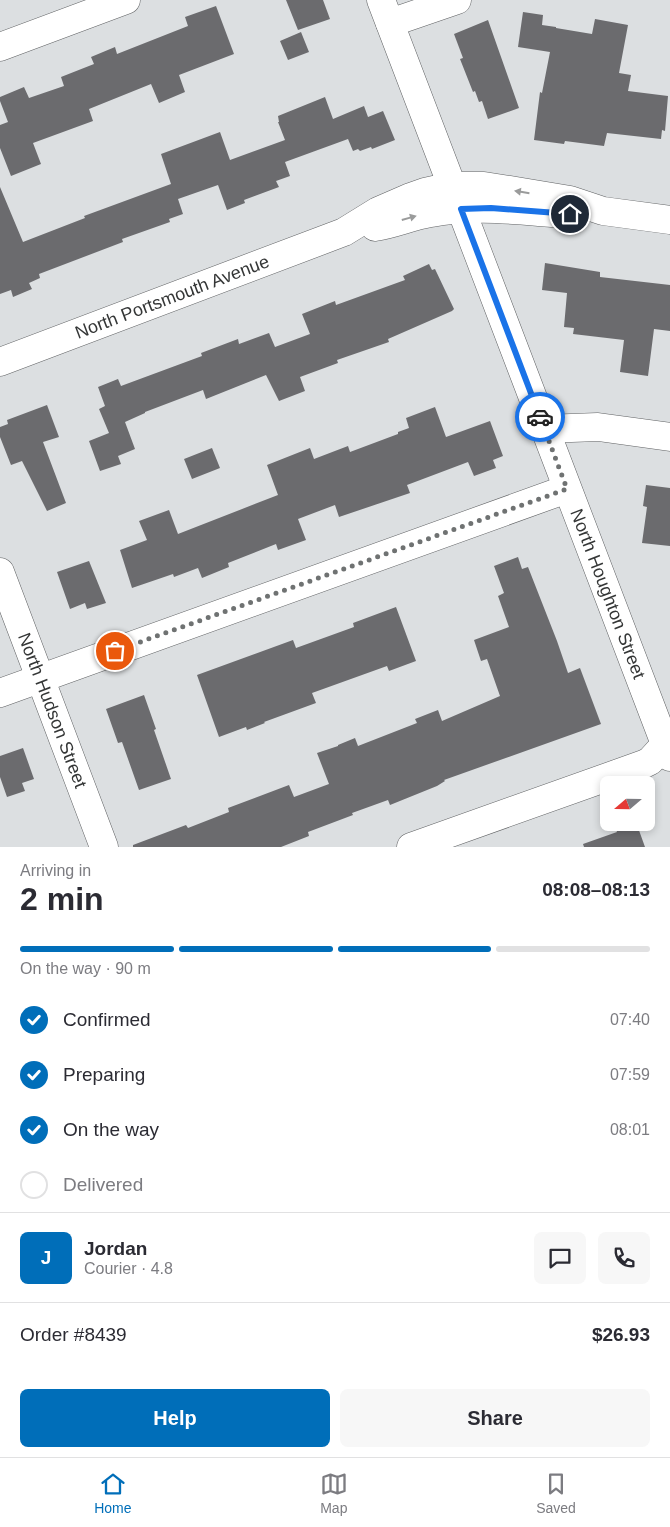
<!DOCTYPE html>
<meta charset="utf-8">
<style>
:root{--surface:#fff;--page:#f7f7f7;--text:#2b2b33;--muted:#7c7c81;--line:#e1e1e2;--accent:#006eb9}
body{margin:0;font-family:Arial,sans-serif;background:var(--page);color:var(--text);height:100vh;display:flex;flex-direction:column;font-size:19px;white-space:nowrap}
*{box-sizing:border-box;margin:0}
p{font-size:16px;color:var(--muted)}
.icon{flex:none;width:28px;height:28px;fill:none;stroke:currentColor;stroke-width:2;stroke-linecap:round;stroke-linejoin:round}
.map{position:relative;height:847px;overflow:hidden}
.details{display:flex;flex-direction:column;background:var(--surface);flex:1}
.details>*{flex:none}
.needle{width:32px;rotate:250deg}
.tools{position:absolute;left:600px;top:776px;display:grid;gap:10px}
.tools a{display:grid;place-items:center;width:55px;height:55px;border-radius:8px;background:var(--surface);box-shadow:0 2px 8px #0003;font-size:25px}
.pin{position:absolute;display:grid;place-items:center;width:42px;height:42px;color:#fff;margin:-21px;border:2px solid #fff;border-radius:50%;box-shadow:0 1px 5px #0007}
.courier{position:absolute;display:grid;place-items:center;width:50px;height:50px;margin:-25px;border:4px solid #1a73e8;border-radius:50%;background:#fff;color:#222;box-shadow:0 1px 6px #0007}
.head em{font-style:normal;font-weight:700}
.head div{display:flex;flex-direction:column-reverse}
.head{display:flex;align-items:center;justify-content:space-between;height:85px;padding:0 20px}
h1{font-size:32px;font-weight:700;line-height:38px}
.bar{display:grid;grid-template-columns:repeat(4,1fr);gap:8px 5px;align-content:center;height:60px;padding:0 20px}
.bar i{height:6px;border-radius:4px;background:var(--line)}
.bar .current{background:var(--accent)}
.bar p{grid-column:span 4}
.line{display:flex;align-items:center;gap:12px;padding:0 20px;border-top:1px solid var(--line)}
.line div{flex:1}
.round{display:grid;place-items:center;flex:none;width:52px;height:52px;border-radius:8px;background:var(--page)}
ol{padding:0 20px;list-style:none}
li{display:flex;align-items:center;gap:15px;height:55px}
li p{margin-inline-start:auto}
li .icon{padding:5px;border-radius:50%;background:var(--accent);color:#fff;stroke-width:4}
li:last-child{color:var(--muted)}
li i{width:28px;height:28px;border:2px solid var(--line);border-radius:50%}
.action{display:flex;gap:10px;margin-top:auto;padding:10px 20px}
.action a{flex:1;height:58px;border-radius:8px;background:var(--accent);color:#fff;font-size:20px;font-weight:700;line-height:58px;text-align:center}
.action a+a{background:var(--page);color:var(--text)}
.tab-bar{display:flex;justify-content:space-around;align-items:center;height:70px;border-top:1px solid var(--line);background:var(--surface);font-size:14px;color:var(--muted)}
.tab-bar a{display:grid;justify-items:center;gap:2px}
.tab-bar .current{color:var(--accent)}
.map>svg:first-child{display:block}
.building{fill:#6b6b6e}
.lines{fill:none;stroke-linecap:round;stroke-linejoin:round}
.street-casing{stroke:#606264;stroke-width:29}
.secondary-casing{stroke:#606264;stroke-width:29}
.street{stroke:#fff;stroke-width:28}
.secondary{stroke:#fff;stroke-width:28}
.oneway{fill:#9a9b9b}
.done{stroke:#6f7272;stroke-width:5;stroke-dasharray:0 9}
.route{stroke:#1a73e8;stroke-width:6}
.labels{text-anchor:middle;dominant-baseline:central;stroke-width:5;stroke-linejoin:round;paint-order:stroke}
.street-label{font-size:18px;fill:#353737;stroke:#dcdfe1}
</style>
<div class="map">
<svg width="670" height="847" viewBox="0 0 670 847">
<rect width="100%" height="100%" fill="#dcdfe1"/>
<path class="building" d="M286,0H323L330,19L298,30Z
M216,6L234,54L179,75L185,92L159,103L151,84L89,109L93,121L33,143L41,164L11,176L0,148V125L8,122L0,101V97L24,87L29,98L64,86L61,77L94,64L91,57L115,47L117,54L188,26L185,17Z
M523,12L543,15L542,25L556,27V28L592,34L595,19L628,25L619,73L631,75L628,91L668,96L665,131L662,130L661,139L607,133L604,146L565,141L564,144L534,140L540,92L542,93L550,52L518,47Z
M488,20L519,108L488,119L482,101L479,102L475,91L473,92L460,59L463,58L454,34Z
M301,32L309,52L288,60L280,41Z
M325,97L333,119L364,106L368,117L383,111L395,140L372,149L371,147L360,151L358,149L353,151L348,139L285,162L290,176L276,181L279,187L244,200L245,203L227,210L218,185L178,199L183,214L169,219L170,222L122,239L123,242L39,274L40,278L29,283L32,289L13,297L11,290L0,294V187L23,242L85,218L84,216L171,184L161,154L220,132L230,160L285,140L278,122H279L278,116Z
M545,263L600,272V277L670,285V331L654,329L648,376L620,372L624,340L573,334L574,328L564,327L567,293L542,290Z
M429,264L432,270L435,269L454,309L452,311L388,339L389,342L337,360L338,363L300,377L305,391L279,401L266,375L206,399L203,390L145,412V413L125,422L135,449L118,456L121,464L100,471L89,441L109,433L99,409L105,406L98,387L118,379L121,386L202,356L201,353L238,339L239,344L269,333L275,347L310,334L302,314L335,301L336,305L405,280L403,276Z
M47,405L59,437L43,442L66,503L47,511L22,461L11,465L0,437V427L8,424L7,420Z
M435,407L446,437L490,421L503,456L493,460L496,468L474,476L468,462L407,485L410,493L339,517L335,505L298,519L306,540L278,550L276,544L228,563L229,567L202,578L198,568L174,577L173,574L132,588L120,550L147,540L139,521L169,510L178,534L278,495L267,465L310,448L314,459L348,446L350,452L398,434V432L409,428L406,418Z
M212,448L220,468L192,479L184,459Z
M646,485L670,488V546L642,543L647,507L643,506Z
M518,557L522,569L528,567L557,641L568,673L580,668L601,724L444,780L445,781L437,786L390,805L388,800L352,813L353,815L308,832L309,836L281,847H133V845L186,825L188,828L229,812L228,808L289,785L294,797L329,784L317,753L338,746V745L355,738L358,746L417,723L415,719L438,710L442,721L500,696L487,659L481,661L474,640L509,627L498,596L504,593L494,566Z
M89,561L106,603L87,609L85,603L70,609L57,572Z
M396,607L416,661L389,671L387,666L312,693L316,703L264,722L265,723L247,730L246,727L219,737L197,675L293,640L296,648L354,627L353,623Z
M144,695L156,729L154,730L171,779L139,790L122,742L118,743L106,709Z
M23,748L34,779L22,783L25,791L7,797L0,777V756Z
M626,822H636L645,847H584L583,844L617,832L615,827Z"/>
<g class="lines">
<defs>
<g id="street">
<path d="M381,0L452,186"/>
<path d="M390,23L457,0"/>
<path d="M0,47L126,0"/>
<path id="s1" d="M461,209L670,757"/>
<path d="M544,429L598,427L670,437"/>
<path id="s2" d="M0,572L104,847"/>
<path d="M0,693L567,489"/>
<path d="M411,847L644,764L650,761L670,739"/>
</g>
<g id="secondary">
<path d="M375,227C394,224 412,216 431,213C471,205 512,210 552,213"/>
<path id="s3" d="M0,362L344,232L378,211L408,198L425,192L452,186H484L522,192L570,200L603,211L670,220"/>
</g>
</defs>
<use href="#street" class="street-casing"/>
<use href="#secondary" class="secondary-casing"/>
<use href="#street" class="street"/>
<use href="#secondary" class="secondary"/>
</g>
<defs><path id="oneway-solid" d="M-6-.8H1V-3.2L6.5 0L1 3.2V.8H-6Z" transform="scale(1.25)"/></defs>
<g class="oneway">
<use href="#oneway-solid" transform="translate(522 192) rotate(-171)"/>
<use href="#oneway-solid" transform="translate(409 218) rotate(-16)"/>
</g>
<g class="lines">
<path class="done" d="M115,651L567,489L540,417"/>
<path class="route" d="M540,417L461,209L491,208L570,214"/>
</g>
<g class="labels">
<g class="street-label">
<text stroke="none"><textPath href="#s3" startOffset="184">North Portsmouth Avenue</textPath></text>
<text stroke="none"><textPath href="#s1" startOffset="412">North Houghton Street</textPath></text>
<text stroke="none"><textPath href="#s2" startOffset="148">North Hudson Street</textPath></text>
</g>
</g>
</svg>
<div class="tools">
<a><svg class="needle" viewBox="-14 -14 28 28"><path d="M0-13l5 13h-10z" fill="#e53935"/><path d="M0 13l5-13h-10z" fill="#7c7c81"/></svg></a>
</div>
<div class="pin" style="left:115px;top:651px;background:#ea580c"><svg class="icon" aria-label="bag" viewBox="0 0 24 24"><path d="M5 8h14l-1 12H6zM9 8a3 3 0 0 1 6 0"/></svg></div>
<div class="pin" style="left:570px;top:214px;background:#1f2937"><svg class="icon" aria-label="home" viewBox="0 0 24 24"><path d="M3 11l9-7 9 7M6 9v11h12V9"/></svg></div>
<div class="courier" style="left:540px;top:417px"><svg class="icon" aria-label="car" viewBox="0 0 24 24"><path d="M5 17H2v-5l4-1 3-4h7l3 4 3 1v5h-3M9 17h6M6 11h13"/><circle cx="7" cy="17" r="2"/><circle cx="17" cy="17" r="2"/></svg></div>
</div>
<section class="details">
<div class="head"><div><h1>2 min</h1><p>Arriving in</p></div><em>08:08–08:13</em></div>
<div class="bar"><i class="current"></i><i class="current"></i><i class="current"></i><i></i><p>On the way · 90 m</p></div>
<ol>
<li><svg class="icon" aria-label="check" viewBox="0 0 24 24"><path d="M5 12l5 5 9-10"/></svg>Confirmed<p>07:40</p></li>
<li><svg class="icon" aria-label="check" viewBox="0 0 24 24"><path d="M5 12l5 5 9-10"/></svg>Preparing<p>07:59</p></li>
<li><svg class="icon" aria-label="check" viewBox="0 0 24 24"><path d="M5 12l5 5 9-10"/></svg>On the way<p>08:01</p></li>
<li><i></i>Delivered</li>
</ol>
<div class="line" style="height:90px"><b class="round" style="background:var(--accent);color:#fff">J</b><div><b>Jordan</b><p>Courier · 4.8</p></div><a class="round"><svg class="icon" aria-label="chat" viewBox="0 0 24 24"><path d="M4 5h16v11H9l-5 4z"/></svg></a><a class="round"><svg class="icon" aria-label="phone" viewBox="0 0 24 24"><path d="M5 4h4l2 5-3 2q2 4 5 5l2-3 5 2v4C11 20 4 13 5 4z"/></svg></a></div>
<div class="line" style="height:65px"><div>Order #8439</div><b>$26.93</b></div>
<div class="action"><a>Help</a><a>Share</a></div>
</section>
<nav class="tab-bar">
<a class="current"><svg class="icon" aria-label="home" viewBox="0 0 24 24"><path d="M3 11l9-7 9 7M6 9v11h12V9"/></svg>Home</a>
<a><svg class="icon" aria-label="map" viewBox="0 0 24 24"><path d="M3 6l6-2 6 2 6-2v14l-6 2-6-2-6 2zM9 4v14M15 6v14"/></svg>Map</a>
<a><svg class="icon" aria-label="saved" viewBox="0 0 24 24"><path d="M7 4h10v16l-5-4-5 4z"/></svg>Saved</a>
</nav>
